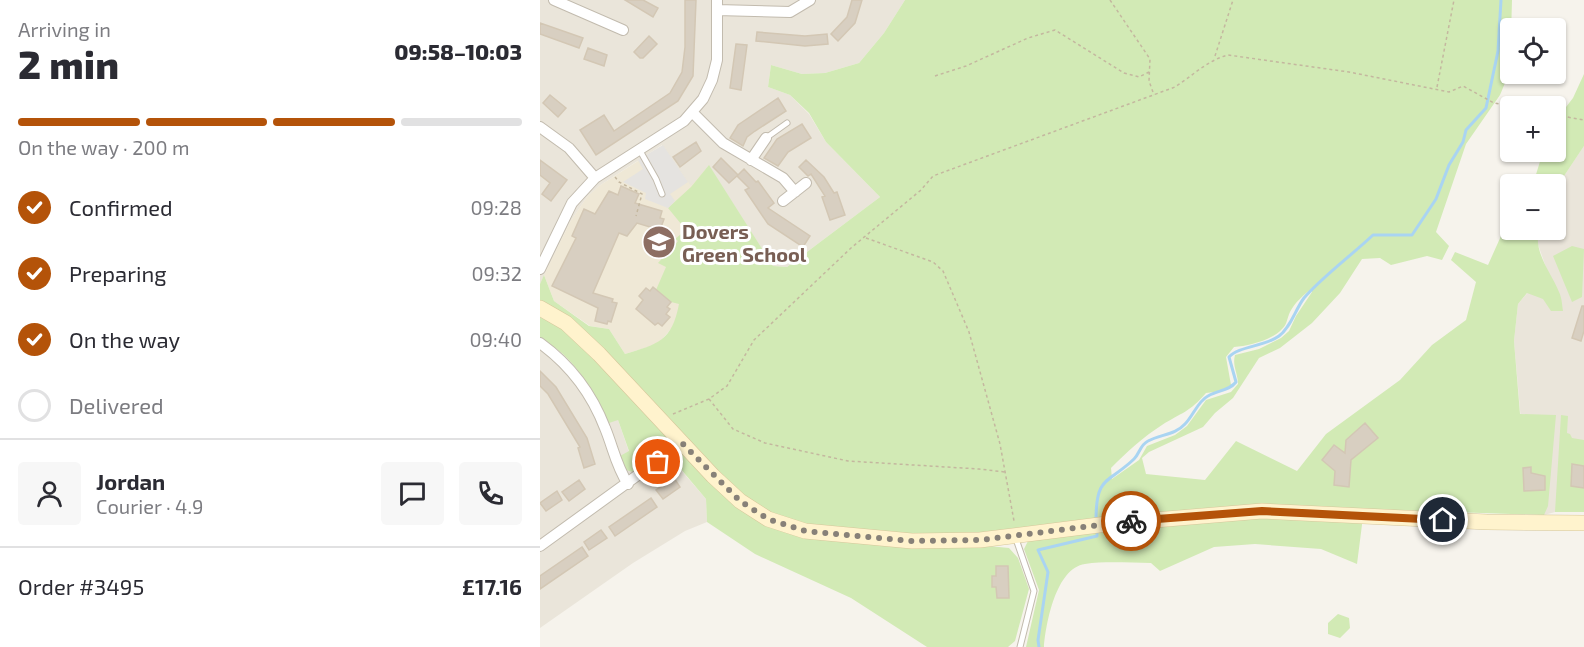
<!DOCTYPE html>
<meta charset="utf-8">
<style>
:root{--surface:#fff;--page:#f7f7f7;--text:#2b2b33;--muted:#7c7c81;--line:#e1e1e2;--accent:#b45309}
body{margin:0;font-family:"Exo 2",sans-serif;background:var(--page);color:var(--text);height:100vh;display:flex;flex-direction:column;font-size:22px;white-space:nowrap}
*{box-sizing:border-box;margin:0}
p{font-size:20px;color:var(--muted)}
.icon{flex:none;width:33px;height:33px;fill:none;stroke:currentColor;stroke-width:2;stroke-linecap:round;stroke-linejoin:round}
.map{position:relative;flex:1;overflow:hidden}
.drawer{display:flex;flex-direction:column;background:var(--surface);width:540px}
.drawer>*{flex:none}
.buttons{position:absolute;left:960px;top:18px;display:grid;gap:12px}
.buttons a{display:grid;place-items:center;width:66px;height:66px;border-radius:6px;background:var(--surface);box-shadow:0 2px 4px #0004;font-size:30px}
.pin{position:absolute;display:grid;place-items:center;width:51px;height:51px;color:#fff;margin:-26px;border:3px solid #fff;border-radius:50%;box-shadow:0 2px 6px #0007}
.courier{position:absolute;display:grid;place-items:center;width:60px;height:60px;margin:-30px;border:4px solid #b45309;border-radius:50%;background:#fff;color:#222;box-shadow:0 2px 8px #0007}
.head em{font-style:normal;font-weight:800}
.head div{display:flex;flex-direction:column-reverse}
.head{display:flex;align-items:center;justify-content:space-between;height:102px;padding:0 18px}
h1{font-size:39px;font-weight:800;line-height:45px}
.bar{display:grid;grid-template-columns:repeat(4,1fr);gap:9px 6px;align-content:center;height:72px;padding:0 18px}
.bar i{height:8px;border-radius:4px;background:var(--line)}
.bar .current{background:var(--accent)}
.bar p{grid-column:span 4}
.line{display:flex;align-items:center;gap:15px;padding:0 18px;border-top:2px solid var(--line)}
.line div{flex:1}
.round{display:grid;place-items:center;flex:none;width:63px;height:63px;border-radius:6px;background:var(--page)}
ol{padding:0 18px;list-style:none}
li{display:flex;align-items:center;gap:18px;height:66px}
li p{margin-inline-start:auto}
li .icon{padding:6px;border-radius:50%;background:var(--accent);color:#fff;stroke-width:4}
li:last-child{color:var(--muted)}
li i{width:33px;height:33px;border:3px solid var(--line);border-radius:50%}
main{display:flex;flex:1;min-height:0}
.map>svg:first-child{display:block}
.residential{fill:#eae5da}
.education{fill:#efe8d6}
.green{fill:#d2eab5;fill-rule:evenodd}
.parking{fill:#e5e3e0}
.lines{fill:none;stroke-linecap:round;stroke-linejoin:round}
.stream{stroke:#a9d4f2;stroke-width:3}
.building{fill:#d8cfc1;stroke:#d3c7b4;stroke-width:1.5}
.lane-casing{stroke:#c2bbae;stroke-width:7}
.street-casing{stroke:#c2bbae;stroke-width:12}
.secondary-casing{stroke:#d6c79b;stroke-width:16}
.path{stroke:#c4b79f;stroke-width:1.5;stroke-dasharray:3 3;stroke-linecap:butt}
.lane{stroke:#fff;stroke-width:5}
.street{stroke:#fff;stroke-width:10}
.secondary{stroke:#fff3cd;stroke-width:15}
.done{stroke:#878178;stroke-width:6;stroke-dasharray:0 10.8}
.route{stroke:#b45309;stroke-width:8}
.labels{text-anchor:middle;dominant-baseline:central;stroke-width:6;stroke-linejoin:round;paint-order:stroke}
.education-label{font-size:20px;font-weight:bold;fill:#785e54;stroke:#fff;text-anchor:start}
</style>
<main>
<section class="drawer">
<div class="head"><div><h1>2 min</h1><p>Arriving in</p></div><em>09:58–10:03</em></div>
<div class="bar"><i class="current"></i><i class="current"></i><i class="current"></i><i></i><p>On the way · 200 m</p></div>
<ol>
<li><svg class="icon" aria-label="check" viewBox="0 0 24 24"><path d="M5 12l5 5 9-10"/></svg>Confirmed<p>09:28</p></li>
<li><svg class="icon" aria-label="check" viewBox="0 0 24 24"><path d="M5 12l5 5 9-10"/></svg>Preparing<p>09:32</p></li>
<li><svg class="icon" aria-label="check" viewBox="0 0 24 24"><path d="M5 12l5 5 9-10"/></svg>On the way<p>09:40</p></li>
<li><i></i>Delivered</li>
</ol>
<div class="line" style="height:108px"><a class="round"><svg class="icon" aria-label="person" viewBox="0 0 24 24"><circle cx="12" cy="8" r="4"/><path d="M4 21q1-7 8-7t8 7"/></svg></a><div><b>Jordan</b><p>Courier · 4.9</p></div><a class="round"><svg class="icon" aria-label="chat" viewBox="0 0 24 24"><path d="M4 5h16v11H9l-5 4z"/></svg></a><a class="round"><svg class="icon" aria-label="phone" viewBox="0 0 24 24"><path d="M5 4h4l2 5-3 2q2 4 5 5l2-3 5 2v4C11 20 4 13 5 4z"/></svg></a></div>
<div class="line" style="height:78px"><div>Order #3495</div><b>£17.16</b></div>
</section>
<div class="map">
<svg width="1044" height="647" viewBox="0 0 1044 647">
<rect width="100%" height="100%" fill="#f6f3ec"/>
<path class="residential" d="M0,0H365L344,33L319,63L285,73L262,74L231,65L228,87L250,95L269,114L286,142L340,197L247,267L233,266L169,166L151,187L122,145L59,186L47,197L30,222L0,284Z
M1044,146V512H1015L1004,515L981,421L974,341L978,304L1007,270L996,239L999,230H1016V188Z
M0,339L11,344L29,361L45,380L58,402L78,420L89,452L127,448L131,440L143,454L134,462L166,499L167,522L145,531L93,563L0,628Z"/>
<path class="education" d="M123,145L151,186L169,165L136,323L118,344L85,354L69,329L50,326L14,301L4,275L30,222L47,197L59,186Z"/>
<path class="green" d="M365,0H972L970,71L960,95L926,144L896,232L909,246L902,260L887,256L851,265L840,258L822,259L800,293L772,323L740,348L719,358L693,398L675,413L663,427L609,452L602,458L606,474L665,480L696,441L757,471L786,434L860,380L892,345L926,320L936,282L911,260L915,252L948,265L970,216V230H999C993,252 1011,272 1019,292C1022,298 1022,305 1023,311H1011L1003,299L987,293L978,304L974,341L980,414L1016,415L1008,506L1004,515L824,509L817,564L781,549L715,544L674,547L620,571L611,563C589,563 566,561 545,564C516,568 506,623 504,647H486L499,590L484,549L488,541L476,530C406,534 295,543 230,515C221,510 212,503 203,497L0,303V284L4,275L14,301L49,326L69,329L85,354C118,344 132,341 139,304L131,302L116,290L126,267L118,263L138,241L135,239L146,230L128,208L151,187L169,165L233,266L247,267L340,197L286,142L269,113L250,95L228,87L231,65L262,74L285,73L319,63L344,33ZM772,288V292L756,316L749,331L741,338L719,349L695,355C692,366 698,373 698,384L691,392L666,400L647,426L635,435L607,446L599,460L572,479L571,468C587,452 603,437 622,425C641,413 650,412 666,393L683,391L691,385L686,357L694,347C709,346 732,340 742,329C747,325 747,318 750,312C755,302 764,295 772,288Z
M1044,74V146L1016,188V184H993L1003,152H1016V120L1033,98Z
M1032,246L1044,249L1042,297L1032,302L1013,256Z
M0,317L16,322L46,348L131,440L127,448L93,472L86,470L80,456L89,451L78,420L69,423C53,392 34,354 0,339Z
M1021,415L1028,416L1027,433L1030,434L1032,438L1044,440V512H1015Z
M143,454L225,524L469,548L478,558L489,589L475,641L468,647H387L311,598L215,554L167,522L166,499L134,461Z
M798,614L809,618L810,628L800,638L788,634V623Z"/>
<path class="parking" d="M123,145L148,182L130,194L135,201L128,208L105,199L106,193L83,182L103,169L98,160Z"/>
<g class="lines">
<path class="stream" d="M556,520C556,475 568,484 594,459C600,453 600,445 608,441C621,434 635,435 645,424C653,416 658,401 668,396C678,390 689,391 696,382L689,357C699,346 724,347 739,336C751,327 755,310 764,298C781,278 813,254 833,235H872L896,199L909,165L923,142L926,130L946,108L958,51L961,0
M499,647L498,640L508,572L498,550L557,536V530"/>
</g>
<path class="building" d="M85,0H103L118,8L113,17Z
M145,0H156L153,76L138,101L56,155L40,130L64,115L74,131L130,93L142,72L145,47Z
M312,0H322L315,23L298,41L291,34L307,17Z
M0,23L43,38L39,48L0,34Z
M217,32L265,36L287,34L288,44L265,46L216,41Z
M109,36L117,44L103,58H100L94,52Z
M196,44L207,45L201,90L190,88Z
M48,48L67,55L64,66L44,59Z
M10,95L26,108L18,117L3,103Z
M238,98L246,111L215,131L207,137L203,146L190,138L198,125Z
M262,124L271,138L248,152L238,166L224,158L237,139Z
M156,142L161,151L140,167L133,157Z
M181,158L198,175L189,183L173,167Z
M0,160L27,180L11,201L2,194L10,183L0,175Z
M266,160L284,177L294,193L297,192L305,215L290,220L282,197L285,196L271,174L268,176L259,167Z
M204,169L216,182L218,181L234,203L228,208L270,236L263,247L228,224L205,190L209,188L197,176Z
M81,186L99,194L95,203L122,211L120,218L124,219L120,230L97,223L87,236L79,233L53,293L73,299L72,302L77,303L71,322L68,321L67,324L55,321L58,308L12,286L36,238L32,236L44,209L55,214L69,191L78,195Z
M113,287L131,302L127,307L130,309L126,314L130,317L122,326L118,323L115,325L96,309L103,300L99,296L106,288L110,291Z
M1042,306H1044V331L1041,341L1032,338Z
M0,371L16,387L47,438L55,464L44,468L38,448L40,447L8,394L0,386Z
M825,423L838,438L811,460L809,487L794,485L795,471L782,460L794,445L805,453L806,440Z
M1032,464L1044,466V488L1031,486Z
M991,467V473L1005,476V490L984,491L983,468Z
M134,478L140,487L123,499L116,490Z
M39,480L45,489L29,501L22,492Z
M17,491L22,500L6,511L0,503Z
M111,498L117,507L75,536L69,527Z
M61,530L67,538L49,550L44,542Z
M42,547L48,556L0,589V576Z
M456,566H468L469,598H457L456,587H452V576H456Z"/>
<g class="lines">
<defs>
<path id="lane" d="M226,138L247,123
M99,149L116,179L122,194
M476,539L494,591L480,647"/>
<path id="street" d="M14,0L83,30
M177,10L250,12L270,0
M152,112L183,143L243,178L255,192
M0,127L29,148L55,178
M211,160L226,138
M243,201L266,183
M0,269L32,203L55,178L144,121L163,99L172,80L177,60V0
M0,343C29,364 52,394 65,428C73,447 76,466 88,484
M0,546L142,443"/>
<path id="secondary" d="M0,308L26,323L59,354L173,476L200,501L228,519L265,531L372,541L440,540L567,524L722,511L947,522L1044,523"/>
</defs>
<use href="#lane" class="lane-casing"/>
<use href="#street" class="street-casing"/>
<use href="#secondary" class="secondary-casing"/>
<path class="path" d="M570,0L610,59L609,81L614,95
M675,56L693,0
M395,76L426,66L488,38L515,30L584,73L599,77L609,72
M897,87L914,0
M1016,115L1044,120
M75,177L79,182L102,194L96,216
M326,238L393,262L403,271L429,332L460,444L474,521
M169,399L193,429L225,443L308,461L439,469L465,472
M133,414L169,399L187,386L214,340L311,248L381,190L393,176L635,87C652,76 668,60 688,55L809,72L909,92L923,86L954,103L973,106"/>
<use href="#lane" class="lane"/>
<use href="#street" class="street"/>
<use href="#secondary" class="secondary"/>
</g>
<g class="lines">
<path class="done" d="M118,462L142,443L200,501L228,519L265,531L372,541L440,540L591,521"/>
<path class="route" d="M591,521L722,511L903,520"/>
</g>
<defs>
<symbol id="school-disc" viewBox="-11 -11 22 22"><circle r="9.5" fill="#8d6e63" stroke="#fff"/><path d="M0-5L7-2L0 1L-7-2ZM-4 1L0 2.5L4 1V4Q0 6-4 4Z" fill="#fff"/></symbol>
</defs>
<g fill-rule="evenodd">
<use href="#school-disc" x="100" y="223" width="38" height="38"/>
</g>
<g class="labels">
<g class="education-label">
<text x="142" y="231">Dovers<tspan x="142" dy="23">Green School</tspan></text>
</g>
</g>
</svg>
<div class="buttons">
<a><svg class="icon" aria-label="locate" viewBox="0 0 24 24"><circle cx="12" cy="12" r="6"/><path d="M12 2v4M12 18v4M2 12h4M18 12h4"/></svg></a>
<a>+</a>
<a>−</a>
</div>
<div class="pin" style="left:118px;top:462px;background:#ea580c"><svg class="icon" aria-label="bag" viewBox="0 0 24 24"><path d="M5 8h14l-1 12H6zM9 8a3 3 0 0 1 6 0"/></svg></div>
<div class="pin" style="left:903px;top:520px;background:#1f2937"><svg class="icon" aria-label="home" viewBox="0 0 24 24"><path d="M3 11l9-7 9 7M6 9v11h12V9"/></svg></div>
<div class="courier" style="left:591px;top:521px"><svg class="icon" aria-label="bike" viewBox="0 0 24 24"><circle cx="6" cy="16" r="4"/><circle cx="18" cy="16" r="4"/><path d="M6 16l4-8h5l3 8M10 8l3 8H6M13 5h3"/></svg></div>
</div>
</main>
